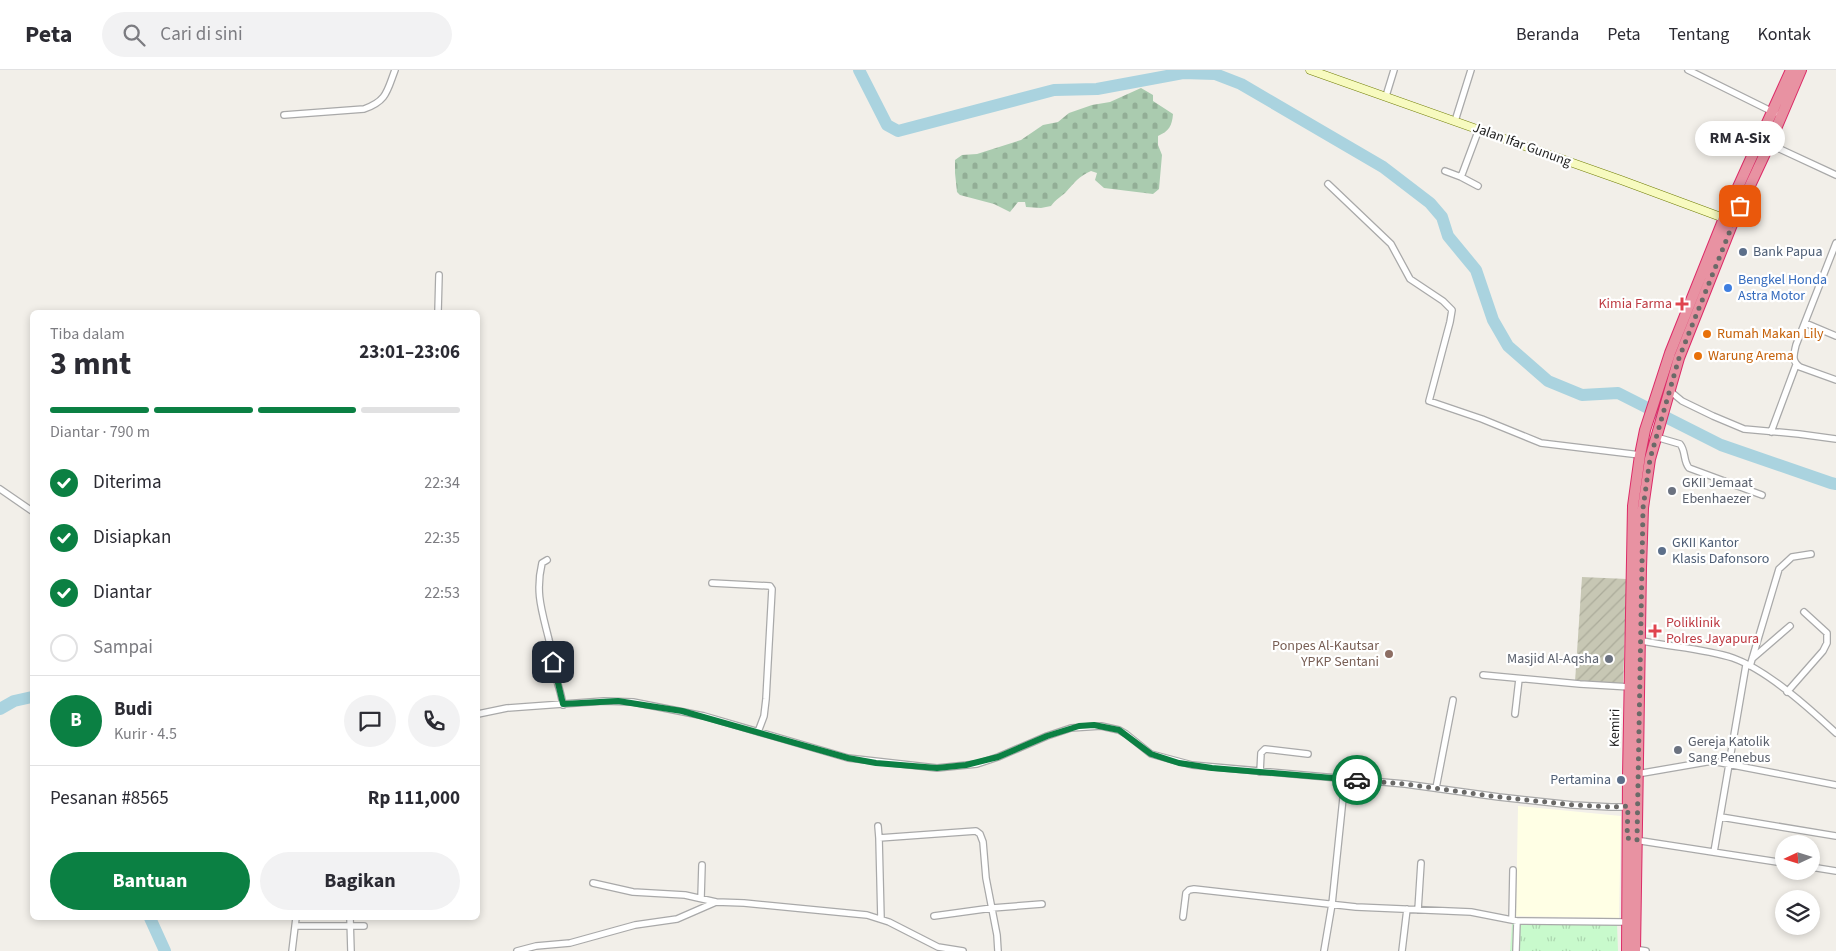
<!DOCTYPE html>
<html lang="id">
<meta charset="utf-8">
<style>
:root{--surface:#fff;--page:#f2f2f3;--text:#2b2b33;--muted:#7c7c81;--line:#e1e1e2;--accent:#0b8043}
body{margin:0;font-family:"Source Sans 3",sans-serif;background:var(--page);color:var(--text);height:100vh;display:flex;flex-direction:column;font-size:19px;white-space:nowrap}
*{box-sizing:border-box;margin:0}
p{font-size:16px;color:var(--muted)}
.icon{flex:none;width:28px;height:28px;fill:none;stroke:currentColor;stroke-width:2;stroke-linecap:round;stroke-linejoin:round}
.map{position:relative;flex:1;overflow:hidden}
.drawer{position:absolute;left:30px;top:240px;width:450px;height:610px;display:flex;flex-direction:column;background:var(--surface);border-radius:8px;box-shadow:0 2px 8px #0003}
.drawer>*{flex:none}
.needle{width:32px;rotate:266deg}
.buttons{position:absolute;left:1775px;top:765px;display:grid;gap:10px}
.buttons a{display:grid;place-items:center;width:45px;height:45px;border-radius:50%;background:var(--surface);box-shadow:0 2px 8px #0003;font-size:25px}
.pin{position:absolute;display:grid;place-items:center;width:42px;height:42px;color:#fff;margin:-21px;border-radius:10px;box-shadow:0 2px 8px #0006}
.courier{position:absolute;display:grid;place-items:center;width:50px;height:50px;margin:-25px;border:4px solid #0b8043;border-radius:50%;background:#fff;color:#222;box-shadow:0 1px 6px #0007}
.bubble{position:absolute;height:35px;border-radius:18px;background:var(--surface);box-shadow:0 2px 8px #0003;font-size:16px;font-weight:700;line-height:35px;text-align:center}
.overview em{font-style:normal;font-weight:700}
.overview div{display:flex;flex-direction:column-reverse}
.overview{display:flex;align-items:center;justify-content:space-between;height:85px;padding:0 20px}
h1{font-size:32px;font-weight:700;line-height:38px}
.bar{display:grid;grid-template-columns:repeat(4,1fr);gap:8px 5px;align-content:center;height:60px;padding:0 20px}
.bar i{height:6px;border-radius:4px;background:var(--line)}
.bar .current{background:var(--accent)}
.bar p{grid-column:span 4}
.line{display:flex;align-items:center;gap:12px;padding:0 20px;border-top:1px solid var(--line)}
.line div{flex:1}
.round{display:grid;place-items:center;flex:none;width:52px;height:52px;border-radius:26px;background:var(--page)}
ol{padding:0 20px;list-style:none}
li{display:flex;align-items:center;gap:15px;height:55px}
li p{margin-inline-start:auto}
li .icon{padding:5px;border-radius:50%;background:var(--accent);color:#fff;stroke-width:4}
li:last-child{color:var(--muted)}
li i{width:28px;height:28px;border:2px solid var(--line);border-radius:50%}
.action{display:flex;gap:10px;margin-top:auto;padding:10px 20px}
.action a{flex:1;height:58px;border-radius:30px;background:var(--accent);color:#fff;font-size:20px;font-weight:700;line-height:58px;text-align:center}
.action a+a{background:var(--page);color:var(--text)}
header{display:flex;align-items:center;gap:30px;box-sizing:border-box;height:70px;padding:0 25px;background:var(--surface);border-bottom:1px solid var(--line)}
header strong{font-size:24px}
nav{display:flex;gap:28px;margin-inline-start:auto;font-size:18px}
.search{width:350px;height:45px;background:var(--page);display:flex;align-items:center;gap:12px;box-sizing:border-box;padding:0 18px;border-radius:28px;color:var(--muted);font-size:19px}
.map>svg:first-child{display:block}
.education{fill:#ffffe5}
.construction{fill:url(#construction-furrows)}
.cemetery{fill:url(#cemetery-stones)}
.park{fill:url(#park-tufts)}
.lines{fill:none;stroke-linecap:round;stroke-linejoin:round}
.river{stroke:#aad3df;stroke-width:12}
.street-casing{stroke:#a9a9a9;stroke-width:8}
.secondary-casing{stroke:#707d05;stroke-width:9}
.highway-casing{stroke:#dc2a67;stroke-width:12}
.street{stroke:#fff;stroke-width:5.5}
.secondary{stroke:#f7fabf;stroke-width:8}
.highway{stroke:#e892a2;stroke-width:10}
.done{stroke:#6b6a68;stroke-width:5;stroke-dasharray:0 9}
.route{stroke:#0b8043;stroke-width:6}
.service-dot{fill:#5c6f8a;stroke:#fff;stroke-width:2}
.shop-dot{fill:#3f7fe0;stroke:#fff;stroke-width:2}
.health-dot{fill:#e0444e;stroke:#fff;stroke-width:2}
.food-dot{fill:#e8710a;stroke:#fff;stroke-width:2}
.worship-dot{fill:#6b7280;stroke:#fff;stroke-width:2}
.education-dot{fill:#8d6e63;stroke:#fff;stroke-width:2}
.labels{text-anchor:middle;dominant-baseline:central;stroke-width:4.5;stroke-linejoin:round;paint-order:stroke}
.street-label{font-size:14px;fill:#222;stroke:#fff}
.service-label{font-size:14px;fill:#4e5e75;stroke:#fff;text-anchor:start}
.shop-label{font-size:14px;fill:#366cbe;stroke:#fff;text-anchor:start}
.health-label{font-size:14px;fill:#be3a42;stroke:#fff;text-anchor:end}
.food-label{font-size:14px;fill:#c56008;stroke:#fff;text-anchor:start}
.worship-label{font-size:14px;fill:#5b616d;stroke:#fff;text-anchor:start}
.education-label{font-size:14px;fill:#785e54;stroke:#fff;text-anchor:end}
</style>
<header>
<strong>Peta</strong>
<div class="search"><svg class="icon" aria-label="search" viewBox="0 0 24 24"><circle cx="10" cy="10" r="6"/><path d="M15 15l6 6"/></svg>Cari di sini</div>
<nav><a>Beranda</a><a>Peta</a><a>Tentang</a><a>Kontak</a></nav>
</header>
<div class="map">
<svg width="1836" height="881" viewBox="0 0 1836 881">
<defs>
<pattern id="construction-furrows" width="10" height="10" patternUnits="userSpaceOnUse" patternTransform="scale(1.25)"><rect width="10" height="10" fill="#c7c7b4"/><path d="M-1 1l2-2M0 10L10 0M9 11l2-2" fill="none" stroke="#abab9a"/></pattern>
<pattern id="cemetery-stones" width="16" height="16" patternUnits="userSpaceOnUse" patternTransform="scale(1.25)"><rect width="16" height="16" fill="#aacbaf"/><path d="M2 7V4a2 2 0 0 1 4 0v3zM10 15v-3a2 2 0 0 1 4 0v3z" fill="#92ae96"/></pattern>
<pattern id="park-tufts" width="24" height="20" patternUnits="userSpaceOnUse" patternTransform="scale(1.25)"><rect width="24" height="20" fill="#c8facc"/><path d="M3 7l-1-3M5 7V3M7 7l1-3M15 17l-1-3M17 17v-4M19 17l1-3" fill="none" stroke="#acd6af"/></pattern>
</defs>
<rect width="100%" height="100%" fill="#f2efe9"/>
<path class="education" d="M1518,736L1621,746L1619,848L1516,846Z"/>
<path class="construction" d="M1582,507L1627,509L1623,614L1575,612Z"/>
<path class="cemetery" d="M1141,18L1153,25V31L1173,44C1172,56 1169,61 1158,66V75L1162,85L1159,119L1153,124L1104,118L1095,110L1097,103L1091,101C1079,106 1074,113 1066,122C1061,127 1056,129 1051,136L1041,138L1026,137L1025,132H1018L1010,142L994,134L960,125L957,122L955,103V90L962,85L977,84L1021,70L1043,55L1058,52L1069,43L1092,35L1110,32Z"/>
<path class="park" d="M1579,853L1617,854L1618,881H1510L1512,854Z"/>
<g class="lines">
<path class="river" d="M859,0L887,55L898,61L1054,20L1097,19L1183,3L1215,4L1241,14L1383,97L1430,133L1442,147L1448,166L1476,200L1493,250L1508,276L1548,311L1582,325L1618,323L1721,375L1831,413L1836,414
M0,639L14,631L32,627
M150,848L165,881"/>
<defs>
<path id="street" d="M1688,0L1775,43
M1386,26L1394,0
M284,45L364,39C387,31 387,21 395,0
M1455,51L1471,0
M1767,73L1836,105
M1445,101L1461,107
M1328,114L1391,174L1410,209L1443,231L1452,240L1450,252L1429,331L1482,349L1541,373L1640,385
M1478,116L1461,107L1479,59
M1836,173L1796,275C1794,284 1791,291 1800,297L1836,310
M438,242L439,205
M1805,253L1836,266
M1670,321L1682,331L1713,346L1744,359L1799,364L1836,369
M1771,362L1796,295
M1656,367L1680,374C1686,381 1683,391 1689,398L1762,425
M0,419L32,441
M547,490L542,493C535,523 542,541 549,570C552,580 552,590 554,601C557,612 561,622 563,635
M712,513L770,516L772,519L766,629L764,646L758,662
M1638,570C1669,577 1702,578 1733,588C1767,600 1809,638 1836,663
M1753,588L1790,556
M1750,596L1779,499L1792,487L1811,484
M1483,605L1580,614L1630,617
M1787,622L1823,581L1827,573V563L1804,542
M478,644L507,638L604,631L633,632L704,646L848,688L937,698L977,694L998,687L1047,666L1071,658L1101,656L1119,660L1126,664L1151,684L1192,695L1405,714L1499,727L1573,735L1611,737H1628
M1515,644L1519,609
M1260,702L1261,683L1265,679L1308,684
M1637,704L1712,691L1836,715
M1436,718L1453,630
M1721,747L1836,766
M878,756L879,768
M1635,770L1784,793
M1714,782L1746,595
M1811,797L1836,801
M593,813L633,822L685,825L716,832
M701,828L702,795
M1418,840L1421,793
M934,846L992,838L1042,834
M1183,847L1186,823L1189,820L1194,819L1356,837L1471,842L1517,851L1626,852
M350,848L351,881
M881,849L879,768L976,761L980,764L983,772L986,808L997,865L998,881
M1512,850L1513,800
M295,856H364
M1634,879L1646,881
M292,881L296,848
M517,881L536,876L570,873L635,855L677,849L716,832L744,833L867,845L889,852L938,877L963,881
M1324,881L1332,834L1345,709
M1402,881L1407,839
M1516,881L1517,851"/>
<path id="secondary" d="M1310,0L1621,110L1729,150"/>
<path id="highway" d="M1627,881L1628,705L1633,436L1640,385L1645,360L1670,283L1724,148L1791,0
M1635,881L1641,498L1643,438L1650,389L1679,288L1733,152L1769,75L1801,0"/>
</defs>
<use href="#street" class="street-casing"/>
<use href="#secondary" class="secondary-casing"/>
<use href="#highway" class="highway-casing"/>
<use href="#street" class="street"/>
<use href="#secondary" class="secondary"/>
<use href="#highway" class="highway"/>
</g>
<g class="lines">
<path class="done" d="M1357,710L1405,714L1499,727L1574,735L1611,737L1628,736L1627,768L1637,770L1643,438L1650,389L1679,288L1740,136"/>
<path class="route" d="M553,592L563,634L618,631L682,641L848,688L876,693L937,698L966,695L998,687L1047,666L1079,656L1094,655L1119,660L1151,684L1179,693L1212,698L1357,710"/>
</g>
<g class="service-dot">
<circle cx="1743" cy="182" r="5"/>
<circle cx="1662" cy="481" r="5"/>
<circle cx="1621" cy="710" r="5"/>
</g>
<circle class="shop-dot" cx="1728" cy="218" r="5"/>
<g class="health-dot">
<path d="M1679.5 226.5h5v5h5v5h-5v5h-5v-5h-5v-5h5z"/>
<path d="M1652.5 553.5h5v5h5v5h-5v5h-5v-5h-5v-5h5z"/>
</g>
<g class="food-dot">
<circle cx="1707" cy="264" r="5"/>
<circle cx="1698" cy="286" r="5"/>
</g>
<g class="worship-dot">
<circle cx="1672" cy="421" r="5"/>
<circle cx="1609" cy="589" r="5"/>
<circle cx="1678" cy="680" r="5"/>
</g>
<circle class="education-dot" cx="1389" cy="584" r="5"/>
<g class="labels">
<g class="street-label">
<text transform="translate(1522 75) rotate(20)">Jalan Ifar Gunung</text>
<text transform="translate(1615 658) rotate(-89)">Kemiri</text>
</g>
<g class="service-label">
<text x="1753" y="182">Bank Papua</text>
<text x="1672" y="473">GKII Kantor<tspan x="1672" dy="16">Klasis Dafonsoro</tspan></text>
<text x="1611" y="710" text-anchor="end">Pertamina</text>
</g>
<g class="shop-label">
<text x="1738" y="210">Bengkel Honda<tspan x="1738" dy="16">Astra Motor</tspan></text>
</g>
<g class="health-label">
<text x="1672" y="234">Kimia Farma</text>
<text x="1666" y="553" text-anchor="start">Poliklinik<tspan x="1666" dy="16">Polres Jayapura</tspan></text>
</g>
<g class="food-label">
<text x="1717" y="264">Rumah Makan Lily</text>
<text x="1708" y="286">Warung Arema</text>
</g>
<g class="worship-label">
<text x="1682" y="413">GKII Jemaat<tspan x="1682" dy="16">Ebenhaezer</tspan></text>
<text x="1599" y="589" text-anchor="end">Masjid Al-Aqsha</text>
<text x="1688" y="672">Gereja Katolik<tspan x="1688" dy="16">Sang Penebus</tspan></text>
</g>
<g class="education-label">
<text x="1379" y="576">Ponpes Al-Kautsar<tspan x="1379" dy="16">YPKP Sentani</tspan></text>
</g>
</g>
</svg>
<div class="buttons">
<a><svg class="needle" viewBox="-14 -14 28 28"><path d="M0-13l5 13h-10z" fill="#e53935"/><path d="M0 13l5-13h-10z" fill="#7c7c81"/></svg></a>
<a><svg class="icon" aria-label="layers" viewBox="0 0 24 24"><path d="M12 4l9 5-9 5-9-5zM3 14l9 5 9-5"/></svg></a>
</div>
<div class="pin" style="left:1740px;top:136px;background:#ea580c"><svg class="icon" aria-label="bag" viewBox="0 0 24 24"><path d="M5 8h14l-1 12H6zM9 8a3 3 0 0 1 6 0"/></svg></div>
<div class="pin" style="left:553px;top:592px;background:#1f2937"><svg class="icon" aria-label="home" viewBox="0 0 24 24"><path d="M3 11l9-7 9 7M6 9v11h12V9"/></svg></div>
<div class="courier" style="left:1357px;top:710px"><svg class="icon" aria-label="car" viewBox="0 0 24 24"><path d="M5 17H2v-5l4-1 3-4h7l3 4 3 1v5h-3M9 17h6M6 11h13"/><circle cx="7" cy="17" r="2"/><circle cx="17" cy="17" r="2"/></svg></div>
<div class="bubble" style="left:1695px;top:51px;width:90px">RM A-Six</div>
<section class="drawer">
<div class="overview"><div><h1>3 mnt</h1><p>Tiba dalam</p></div><em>23:01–23:06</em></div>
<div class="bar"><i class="current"></i><i class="current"></i><i class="current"></i><i></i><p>Diantar · 790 m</p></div>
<ol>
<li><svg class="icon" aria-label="check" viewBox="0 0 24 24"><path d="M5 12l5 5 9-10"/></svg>Diterima<p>22:34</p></li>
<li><svg class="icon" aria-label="check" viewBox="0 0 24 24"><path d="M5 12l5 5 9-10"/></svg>Disiapkan<p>22:35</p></li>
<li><svg class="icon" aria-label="check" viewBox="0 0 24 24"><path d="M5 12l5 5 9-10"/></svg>Diantar<p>22:53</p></li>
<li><i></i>Sampai</li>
</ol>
<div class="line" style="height:90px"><b class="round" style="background:var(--accent);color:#fff">B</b><div><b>Budi</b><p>Kurir · 4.5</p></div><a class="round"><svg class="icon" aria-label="chat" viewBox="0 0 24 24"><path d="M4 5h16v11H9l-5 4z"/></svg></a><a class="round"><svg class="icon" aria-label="phone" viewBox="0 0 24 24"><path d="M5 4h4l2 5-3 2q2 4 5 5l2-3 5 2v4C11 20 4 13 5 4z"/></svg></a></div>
<div class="line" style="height:65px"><div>Pesanan #8565</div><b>Rp 111,000</b></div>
<div class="action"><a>Bantuan</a><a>Bagikan</a></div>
</section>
</div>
